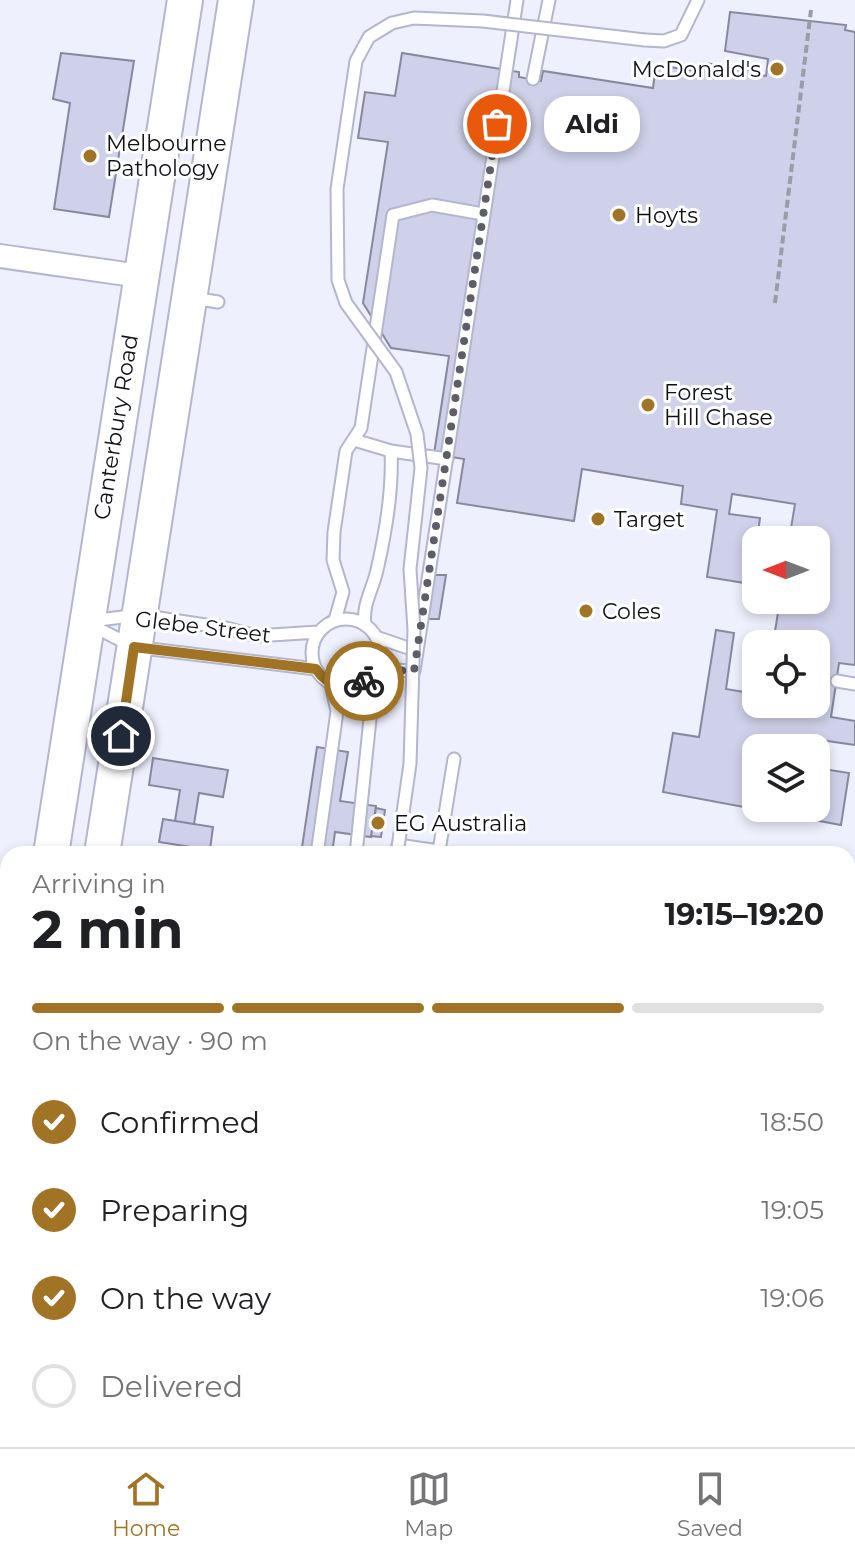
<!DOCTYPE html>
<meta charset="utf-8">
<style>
:root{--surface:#fff;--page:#f6f6f6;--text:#202124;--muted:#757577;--line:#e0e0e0;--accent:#a07424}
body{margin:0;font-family:Montserrat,sans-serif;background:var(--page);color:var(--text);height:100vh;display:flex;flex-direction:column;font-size:30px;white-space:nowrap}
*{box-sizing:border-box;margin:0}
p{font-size:26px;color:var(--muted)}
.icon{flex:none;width:44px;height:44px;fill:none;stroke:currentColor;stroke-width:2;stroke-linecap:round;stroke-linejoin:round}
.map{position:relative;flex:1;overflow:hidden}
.details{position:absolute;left:0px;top:846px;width:856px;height:602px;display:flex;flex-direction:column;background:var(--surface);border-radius:24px 24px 0 0;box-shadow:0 4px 12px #0003}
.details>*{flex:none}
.needle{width:52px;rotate:270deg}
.controls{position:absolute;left:742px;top:526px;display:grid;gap:16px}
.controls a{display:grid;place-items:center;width:88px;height:88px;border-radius:16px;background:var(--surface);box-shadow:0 4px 12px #0003;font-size:40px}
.pin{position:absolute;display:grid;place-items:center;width:68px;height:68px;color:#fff;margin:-34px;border:4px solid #fff;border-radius:50%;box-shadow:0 2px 8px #0007}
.courier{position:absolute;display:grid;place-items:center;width:80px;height:80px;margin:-40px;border:6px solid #a07424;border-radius:50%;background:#fff;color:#222;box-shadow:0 2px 10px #0007}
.bubble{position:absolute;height:56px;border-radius:24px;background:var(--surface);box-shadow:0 4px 12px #0003;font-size:26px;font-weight:700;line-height:56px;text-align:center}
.overview em{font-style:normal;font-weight:700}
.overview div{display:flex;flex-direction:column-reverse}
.overview{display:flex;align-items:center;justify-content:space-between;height:136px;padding:0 32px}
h1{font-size:52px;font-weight:700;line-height:60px}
.bar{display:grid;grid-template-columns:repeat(4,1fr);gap:12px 8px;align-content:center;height:96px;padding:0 32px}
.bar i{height:10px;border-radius:6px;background:var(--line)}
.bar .selected{background:var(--accent)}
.bar p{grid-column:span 4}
ol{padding:0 32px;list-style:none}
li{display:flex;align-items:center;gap:24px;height:88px}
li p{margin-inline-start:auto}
li .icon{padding:8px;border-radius:50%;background:var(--accent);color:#fff;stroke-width:4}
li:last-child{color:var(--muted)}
li i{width:44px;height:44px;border:4px solid var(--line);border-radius:50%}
.menu{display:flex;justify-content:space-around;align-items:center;height:112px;border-top:2px solid var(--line);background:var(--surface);font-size:22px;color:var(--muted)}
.menu a{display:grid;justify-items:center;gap:4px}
.menu .selected{color:var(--accent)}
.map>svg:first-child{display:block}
.building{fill:#ced1e9;stroke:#86899e;stroke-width:2;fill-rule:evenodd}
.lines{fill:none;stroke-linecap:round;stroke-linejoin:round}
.service-casing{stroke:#b3b6cd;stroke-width:15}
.minor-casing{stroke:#b3b6cd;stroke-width:26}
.primary-casing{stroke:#b3b6cd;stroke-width:38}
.path{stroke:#9b9ca8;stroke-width:4;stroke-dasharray:8 4;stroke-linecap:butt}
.service{stroke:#fff;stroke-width:11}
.minor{stroke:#fff;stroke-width:22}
.primary{stroke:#fff;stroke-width:34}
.service-bridge-casing{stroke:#b3b6cd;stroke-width:15;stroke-linecap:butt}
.service-bridge{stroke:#fff;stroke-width:11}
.done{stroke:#5d5e68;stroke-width:8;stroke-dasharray:0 14.4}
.route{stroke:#a07424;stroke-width:10}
.poi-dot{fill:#a07424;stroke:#fefefe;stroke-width:3}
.labels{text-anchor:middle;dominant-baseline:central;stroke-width:6;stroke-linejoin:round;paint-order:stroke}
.poi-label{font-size:22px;fill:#0f1018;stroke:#fefefe;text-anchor:start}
.street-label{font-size:22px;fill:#0f1018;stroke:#fefefe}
</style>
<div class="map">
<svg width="855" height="1447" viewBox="0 0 855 1447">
<rect width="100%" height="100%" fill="#eef0fe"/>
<path class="building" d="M730,12L846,25L845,30L855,32V665L839,663L831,717L855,721V745L827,741L823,769L849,773L841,825L663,792L673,733L699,737L716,630L734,633L726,689L756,694V704H816V644H773L780,600H816V540H789L795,504L732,494L729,514L760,518L751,584L707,577L717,510L681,504L683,486L582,469L574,521L457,503L464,459L434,454L449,356L391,348L363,303L388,142L358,138L365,92L395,96L402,53L519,72V77L541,81L543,71L653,88L656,65L703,72L704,63L758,71L757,75L766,76L768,59L725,51ZM756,748H816V808H756Z
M61,53L134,61L109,217L54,209L70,103L53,99Z
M430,575H446L439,619H423Z
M317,747L348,752L340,801L376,806L371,837L335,832L332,854H301Z
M153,758L228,770L223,797L199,793L194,824L175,821L180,790L149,785Z
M376,808L385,810L381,837L371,836Z
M163,819L213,827L210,850L159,842Z"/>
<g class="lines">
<defs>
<path id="service" d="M645,40L664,41L681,35L698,0
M533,79L549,0
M193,298L218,302
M354,440L391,451L447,459
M312 653a34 34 0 1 1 68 0a34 34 0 1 1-68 0Z
M335,620L343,592L333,560L334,532L346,451L361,428L393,215L432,205L483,214
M90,621L139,615L226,628L256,636L318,632
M365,625C362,604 373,589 377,570C386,531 393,491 391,451
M93,626L134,647L316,669
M376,637L417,651
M376,669L414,671L517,0
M837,681L855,684
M398,845L439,851L454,759
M317,854L335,726L337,711L331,684
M356,854L370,719L369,678
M757,854H759
M848,868L855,869"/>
<path id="minor" d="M0,256L140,276
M848,1079L855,1080
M848,1107L855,1109
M848,1170L855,1171
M685,1447L686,1440"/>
<path id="primary" d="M51,854L185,0
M102,854L236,0
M0,1189L8,1137
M14,1447L15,1440"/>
</defs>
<use href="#service" class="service-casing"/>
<use href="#minor" class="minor-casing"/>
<use href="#primary" class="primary-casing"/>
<path class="path" d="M775,303L811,10"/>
<use href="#service" class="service"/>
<use href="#minor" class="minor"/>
<use href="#primary" class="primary"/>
<defs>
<path id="service-bridge" d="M397,854L410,764L414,630L410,569L421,468L417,434L396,372L346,303L338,280L337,189L356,61L369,37L392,23L414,18L483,21L645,40"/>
</defs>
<use href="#service-bridge" class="service-bridge-casing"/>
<use href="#service-bridge" class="service-bridge"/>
</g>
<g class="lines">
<path class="done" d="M364,681L376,669L414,671L497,124"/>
<path class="route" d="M121,736L134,647L316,669C328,686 345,691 364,681"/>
</g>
<g class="poi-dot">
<circle cx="777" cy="69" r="8"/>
<circle cx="90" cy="156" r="8"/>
<circle cx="619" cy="215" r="8"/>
<circle cx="648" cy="405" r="8"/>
<circle cx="598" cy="519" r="8"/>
<circle cx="586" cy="611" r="8"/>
<circle cx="378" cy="823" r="8"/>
</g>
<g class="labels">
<g class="poi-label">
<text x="761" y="69" text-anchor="end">McDonald's</text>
<text x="106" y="143">Melbourne<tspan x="106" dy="25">Pathology</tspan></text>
<text x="635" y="215">Hoyts</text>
<text x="664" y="392">Forest<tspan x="664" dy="25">Hill Chase</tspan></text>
<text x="614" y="519">Target</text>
<text x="602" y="611">Coles</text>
<text x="394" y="823">EG Australia</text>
</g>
<g class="street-label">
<text transform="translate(116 427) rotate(-81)">Canterbury Road</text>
<text transform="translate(203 627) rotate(7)">Glebe Street</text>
</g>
</g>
</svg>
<div class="controls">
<a><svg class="needle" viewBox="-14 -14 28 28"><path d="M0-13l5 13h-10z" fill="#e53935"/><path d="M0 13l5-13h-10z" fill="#757577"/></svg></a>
<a><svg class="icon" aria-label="locate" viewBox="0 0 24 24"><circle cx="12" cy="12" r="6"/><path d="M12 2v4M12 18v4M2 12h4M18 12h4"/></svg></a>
<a><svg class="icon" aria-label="layers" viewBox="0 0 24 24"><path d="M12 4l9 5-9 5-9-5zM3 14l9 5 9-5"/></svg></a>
</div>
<div class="pin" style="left:497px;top:124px;background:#ea580c"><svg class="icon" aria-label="bag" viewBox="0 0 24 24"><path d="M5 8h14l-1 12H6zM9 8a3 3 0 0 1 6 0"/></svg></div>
<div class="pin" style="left:121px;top:736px;background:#1f2937"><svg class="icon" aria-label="home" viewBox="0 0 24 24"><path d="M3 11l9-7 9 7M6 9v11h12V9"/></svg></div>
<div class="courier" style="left:364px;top:681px"><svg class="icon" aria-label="bike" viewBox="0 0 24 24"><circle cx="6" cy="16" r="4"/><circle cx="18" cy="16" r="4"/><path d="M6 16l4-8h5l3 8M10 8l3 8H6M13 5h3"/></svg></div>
<div class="bubble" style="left:544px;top:96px;width:96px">Aldi</div>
<section class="details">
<div class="overview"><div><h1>2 min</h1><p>Arriving in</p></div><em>19:15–19:20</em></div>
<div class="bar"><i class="selected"></i><i class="selected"></i><i class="selected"></i><i></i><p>On the way · 90 m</p></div>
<ol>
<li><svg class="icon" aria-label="check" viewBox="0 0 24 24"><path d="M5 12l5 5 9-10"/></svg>Confirmed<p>18:50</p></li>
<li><svg class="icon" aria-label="check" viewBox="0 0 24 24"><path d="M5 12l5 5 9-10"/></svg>Preparing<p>19:05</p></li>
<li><svg class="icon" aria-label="check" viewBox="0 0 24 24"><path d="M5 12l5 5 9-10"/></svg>On the way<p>19:06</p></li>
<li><i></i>Delivered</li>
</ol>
</section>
</div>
<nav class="menu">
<a class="selected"><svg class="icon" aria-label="home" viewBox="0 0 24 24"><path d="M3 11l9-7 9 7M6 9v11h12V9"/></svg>Home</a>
<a><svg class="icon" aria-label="map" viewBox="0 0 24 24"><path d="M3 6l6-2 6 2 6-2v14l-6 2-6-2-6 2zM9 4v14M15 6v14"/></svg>Map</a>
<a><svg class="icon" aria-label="saved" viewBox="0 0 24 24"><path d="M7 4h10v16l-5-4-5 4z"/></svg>Saved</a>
</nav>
